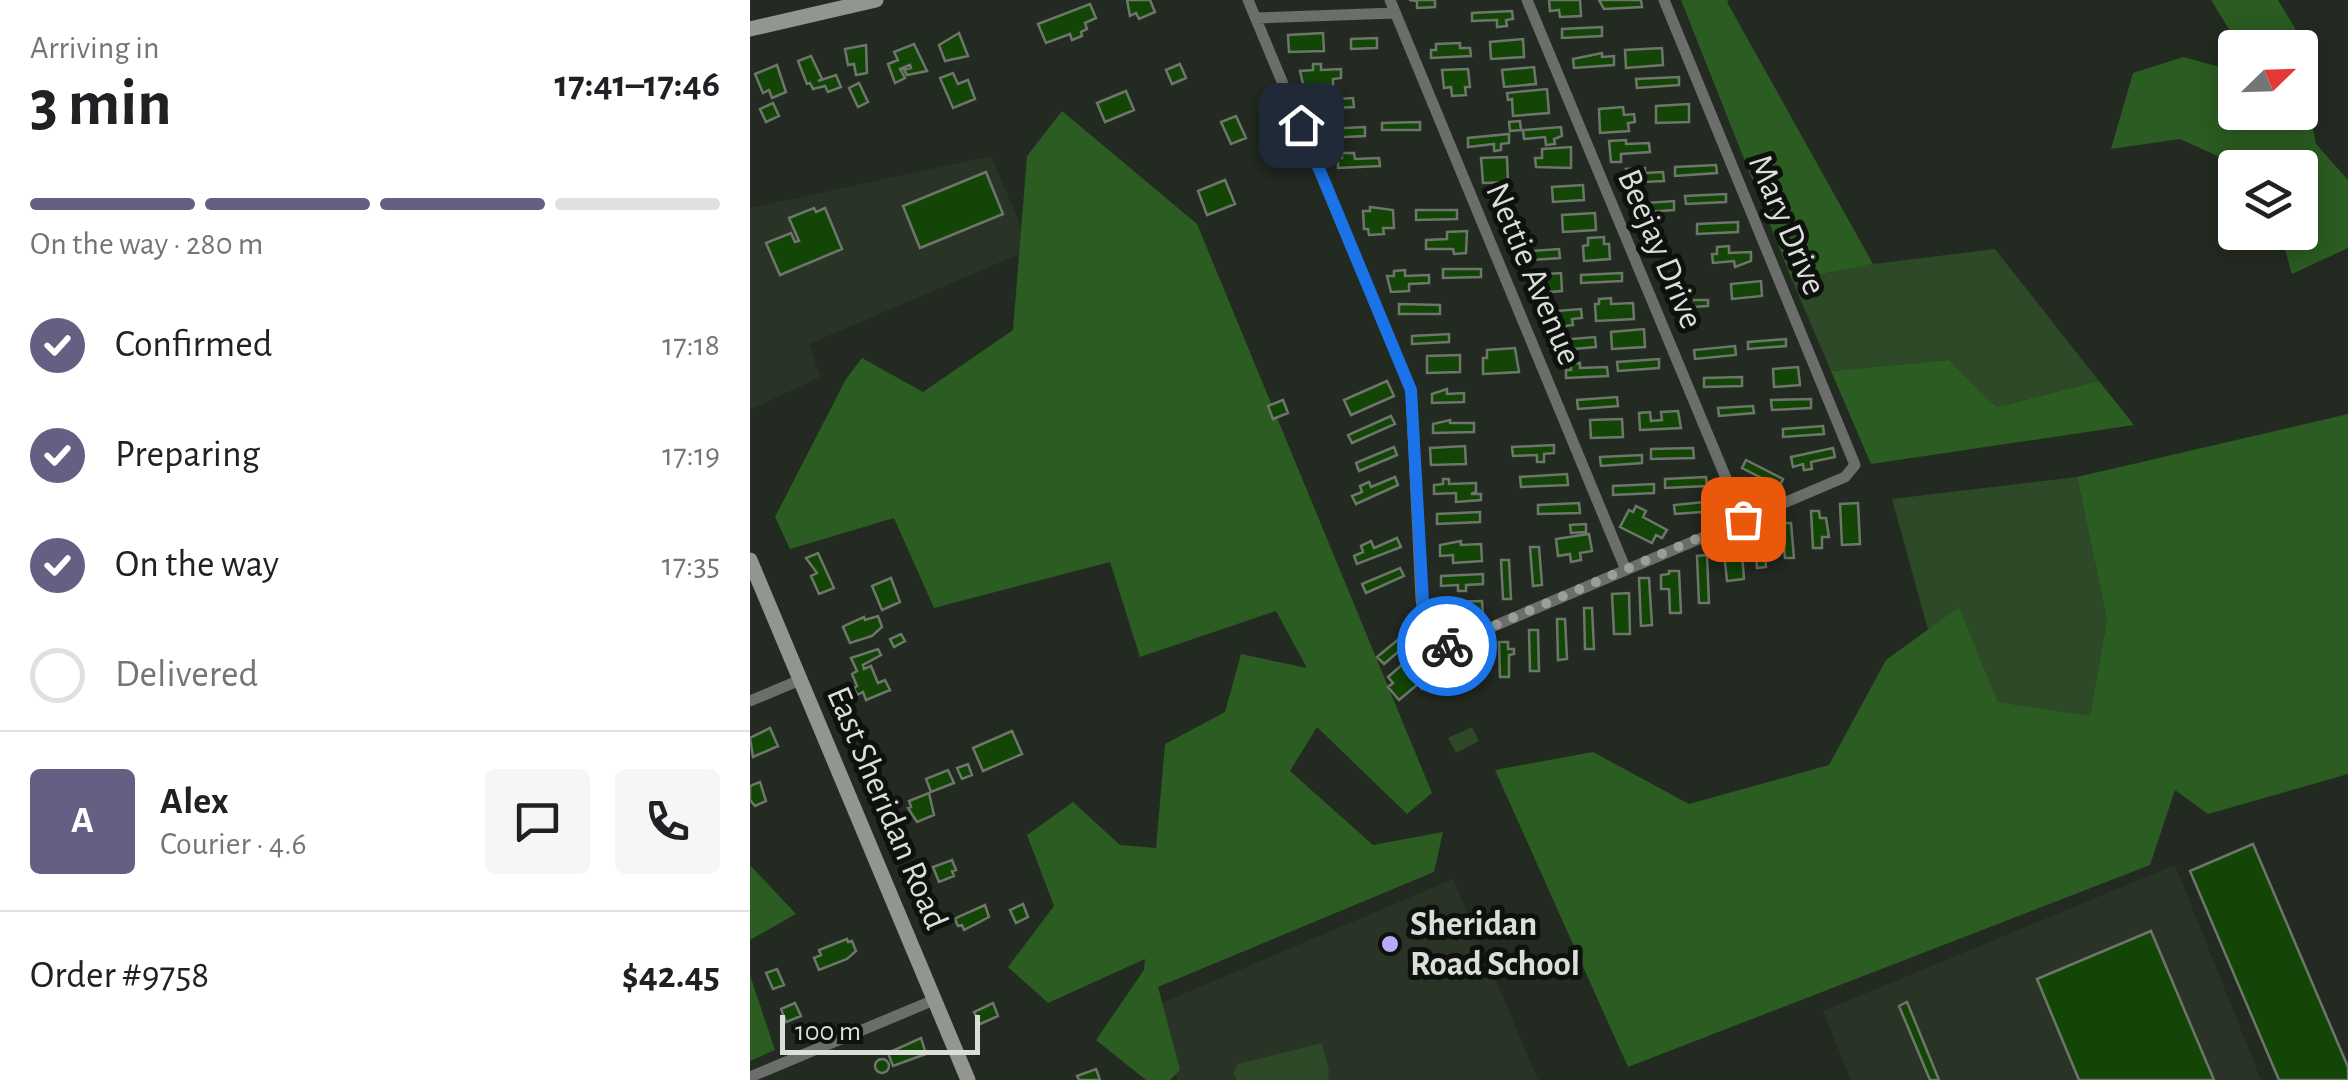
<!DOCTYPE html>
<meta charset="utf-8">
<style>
:root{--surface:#fff;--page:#f6f6f6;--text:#202124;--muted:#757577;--line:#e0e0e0;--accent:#645f83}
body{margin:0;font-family:"Alegreya Sans",sans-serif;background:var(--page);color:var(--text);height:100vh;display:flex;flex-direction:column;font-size:38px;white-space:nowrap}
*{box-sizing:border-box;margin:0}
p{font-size:32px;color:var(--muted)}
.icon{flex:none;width:55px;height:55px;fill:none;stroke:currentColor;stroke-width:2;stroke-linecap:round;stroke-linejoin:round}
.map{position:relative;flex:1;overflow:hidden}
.drawer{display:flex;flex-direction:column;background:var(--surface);width:750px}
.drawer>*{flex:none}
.needle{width:65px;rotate:67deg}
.controls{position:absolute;left:1468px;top:30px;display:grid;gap:20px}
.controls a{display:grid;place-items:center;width:100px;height:100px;border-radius:10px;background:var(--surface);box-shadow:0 5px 25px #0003;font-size:50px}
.scale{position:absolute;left:30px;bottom:25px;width:200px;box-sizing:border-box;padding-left:10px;border:5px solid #dadfd9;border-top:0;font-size:28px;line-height:35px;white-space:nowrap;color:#dadfd9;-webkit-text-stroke:8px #0e110d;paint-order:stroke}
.pin{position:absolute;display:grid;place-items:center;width:85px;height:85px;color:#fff;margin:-42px;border-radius:20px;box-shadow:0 5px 15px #0006}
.courier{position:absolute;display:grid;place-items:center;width:100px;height:100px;margin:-50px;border:8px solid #1a73e8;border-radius:50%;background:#fff;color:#222;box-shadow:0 2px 12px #0007}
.overview em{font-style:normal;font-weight:700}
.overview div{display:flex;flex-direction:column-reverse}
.overview{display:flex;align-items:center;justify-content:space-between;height:170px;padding:0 30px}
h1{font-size:65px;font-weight:700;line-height:75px}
.bar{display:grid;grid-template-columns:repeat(4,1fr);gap:15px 10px;align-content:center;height:120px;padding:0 30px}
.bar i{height:12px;border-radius:8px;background:var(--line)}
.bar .selected{background:var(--accent)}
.bar p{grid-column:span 4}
.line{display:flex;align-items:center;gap:25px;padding:0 30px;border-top:2px solid var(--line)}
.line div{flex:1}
.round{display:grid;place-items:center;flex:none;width:105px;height:105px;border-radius:10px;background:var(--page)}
ol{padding:0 30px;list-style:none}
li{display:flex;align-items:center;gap:30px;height:110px}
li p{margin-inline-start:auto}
li .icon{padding:10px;border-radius:50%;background:var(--accent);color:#fff;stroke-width:4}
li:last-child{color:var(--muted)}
li i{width:55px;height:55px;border:5px solid var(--line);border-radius:50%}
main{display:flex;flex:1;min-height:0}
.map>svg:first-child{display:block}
.built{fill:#293427}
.green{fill:#2d4927}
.forest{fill:#2b5c21}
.building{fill:#134506;stroke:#6e766c;stroke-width:2.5}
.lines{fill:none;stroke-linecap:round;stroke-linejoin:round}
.street{stroke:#6b6e6a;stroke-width:11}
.secondary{stroke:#919790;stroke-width:15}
.done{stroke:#9aa099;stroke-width:10;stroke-dasharray:0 18}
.route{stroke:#1a73e8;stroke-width:12}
.poi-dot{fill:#b7abf8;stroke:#0e110d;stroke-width:4}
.labels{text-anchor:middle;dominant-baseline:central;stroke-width:10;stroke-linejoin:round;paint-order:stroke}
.street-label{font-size:35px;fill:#dadfd9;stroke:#0e110d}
.poi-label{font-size:35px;font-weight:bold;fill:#dadfd9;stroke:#0e110d;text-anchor:start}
</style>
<main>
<section class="drawer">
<div class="overview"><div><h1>3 min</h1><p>Arriving in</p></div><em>17:41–17:46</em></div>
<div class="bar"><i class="selected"></i><i class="selected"></i><i class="selected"></i><i></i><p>On the way · 280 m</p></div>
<ol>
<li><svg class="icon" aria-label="check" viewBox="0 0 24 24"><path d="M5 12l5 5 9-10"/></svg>Confirmed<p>17:18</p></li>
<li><svg class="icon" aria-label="check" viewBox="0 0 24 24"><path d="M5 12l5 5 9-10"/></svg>Preparing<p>17:19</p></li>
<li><svg class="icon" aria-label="check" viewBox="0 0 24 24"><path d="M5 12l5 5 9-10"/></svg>On the way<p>17:35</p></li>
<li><i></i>Delivered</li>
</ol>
<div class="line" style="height:180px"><b class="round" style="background:var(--accent);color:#fff">A</b><div><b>Alex</b><p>Courier · 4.6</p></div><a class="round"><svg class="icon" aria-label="chat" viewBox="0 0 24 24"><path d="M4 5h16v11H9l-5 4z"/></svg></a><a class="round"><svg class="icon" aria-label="phone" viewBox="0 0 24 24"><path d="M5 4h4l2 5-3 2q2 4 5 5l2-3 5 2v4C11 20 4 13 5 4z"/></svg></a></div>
<div class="line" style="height:130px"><div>Order #9758</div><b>$42.45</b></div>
</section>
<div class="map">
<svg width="1598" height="1080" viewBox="0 0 1598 1080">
<rect width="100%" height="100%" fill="#232a21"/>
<path class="built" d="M241,156L281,249L59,344L70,377L0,410V208Z
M1425,865L1511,1080H1101L1073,1011Z
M703,879L788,1080H428L398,1009Z"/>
<path class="green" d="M1245,249L1349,381L1247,407L1199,360L1081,371L1042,280L1123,264Z
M1327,477L1357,620L1340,717L1248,702L1209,608L1178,630L1142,499Z
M722,727L729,741L706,753L698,738Z
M572,1043L579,1071L578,1080H487L483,1074L488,1064Z"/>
<path class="forest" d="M931,0H979L977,2L1123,264L1042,280Z
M1461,0H1528L1545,28L1548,47H1490Z
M1433,57L1485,71V112H1550V58L1566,144L1598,180V248L1542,274L1530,233L1550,232V168L1492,167L1430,139L1361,149L1383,73Z
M312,111L447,224L682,793L657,814L567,727L540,771L623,845L693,832L684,872L408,987L430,1070L420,1080H396L346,1040L394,970L395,959L298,1003L258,967L304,906L277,835L323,802L370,845L406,848L415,744L475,712L491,654L557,668L526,611L390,657L360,562L184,608L144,518L40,549L25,517L96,379L112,358L173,392L263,330L277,156Z
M1199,360L1247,407L1349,381L1384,425L1121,464L1081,371Z
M1598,414V774L1458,814L1425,790L1400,865L878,1067L745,770L843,752L939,804L1079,765L1136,660L1209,607L1248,702L1340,716L1357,620L1327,477Z
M0,865L46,914L0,940Z
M0,975L25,1050L0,1061Z"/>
<path class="building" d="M377,0H400L405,12L389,19L386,13L380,16Z
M659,0H685V7L667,8V1Z
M799,0H830L831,16L810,17L809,10L800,11Z
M849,0H891L892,7L854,9Z
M340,4L346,18L335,23L337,29L331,32L332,36L322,40L320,34L296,43L288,24Z
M762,11L763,19L756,20L757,26L747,27V20L722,21V13Z
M852,27V36L812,38V29Z
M209,33L218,56L195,61L189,45Z
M573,33L574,51L539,52L538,35Z
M627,38V48L601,49V39Z
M773,39L774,57L741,59L740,42Z
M710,43V48H720L721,56L681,58V50H686V44Z
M164,44L177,71L157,75L154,70L161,68L160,65L150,69L155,78L145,83L138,64L148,60L144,52Z
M116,45L117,73L106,75L104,64L98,65L95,49Z
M912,48L913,65L876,68L875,50Z
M852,53V57L864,56V65L824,68L823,59Z
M61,56L72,79L68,81L86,75L91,87L78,92L75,86L63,89L60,83L57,84L48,61Z
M430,64L436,78L422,84L416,70Z
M563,64H571V70L591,69V78L583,79V87L554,88L550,71L563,70Z
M27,65L36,92L22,98L19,90L13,93L5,74Z
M784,67L786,84L754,87L752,70Z
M718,69L720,87H715L716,95L702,96L701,87L694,88L692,70Z
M203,73L208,84L218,80L225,99L203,108L190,78Z
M929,77V85L887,88L886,79Z
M109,83L118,102L108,107L99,88Z
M797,89L799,113L763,116L762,99L758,100L757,93Z
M376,91L384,110L355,122L347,103Z
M588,91V99L603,98L604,107L585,108L586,115L563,116L562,93Z
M23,103L29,116L16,122L10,109Z
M939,104V122L906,123V106Z
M873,107L874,115L884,114L885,122L878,123L879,131L850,133L849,109Z
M486,116L496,138L481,144L471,122Z
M770,121L771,130L760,131L759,122Z
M670,122V130H632V123Z
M615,127V136L574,138V129Z
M811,127L812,136L804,139L805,144L796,145L795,137L774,139L773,130Z
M759,134V143L751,144V150L744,151V144L718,147V138Z
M876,140V144L899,143L900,152L871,154V162H861L859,141Z
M821,147V168L786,167L785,158H792V149Z
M592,153H604L605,159L629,158L630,166L588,168V158H592Z
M757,157L758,182L733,183L731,158Z
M966,165L967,173L925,176V167Z
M895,168V173L913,172L914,181L872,183V175H877L876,169Z
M236,172L253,214L170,248L153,206Z
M475,180L485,204L457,215L448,191Z
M833,185L834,200L803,202L802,187Z
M976,194V202L936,204L935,196Z
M924,201V210L883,213L882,204Z
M620,207L643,210L644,228H633L634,234L619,235L618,229H614L613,211H620Z
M64,208L66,212L75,208L92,249L30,275L16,243L41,233L45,242L49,241L39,218Z
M666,210H707V219L666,220Z
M845,213L846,230L813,232L812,215Z
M988,222V232L947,234V224Z
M717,231L716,253L704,254L703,249H676V240L697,239V232Z
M854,237V244H859L860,259L834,261L833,246L838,245V238Z
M979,246V253L1001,252V261L985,267L984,261L963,263L962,254H967V247Z
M809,249L810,258L767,261V252Z
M693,269H731V277L693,278Z
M655,270V276L679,275V283L659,284V291L641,292L637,276H644V271Z
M811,273L812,291L787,293L785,275Z
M872,273V281L831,283V275Z
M1011,281L1012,296L982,299L981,284Z
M861,298V304L883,303L884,319L846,321L845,304H849V299Z
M941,300H958V306L941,307Z
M649,304L690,305V314H649Z
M800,307H806L807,311L831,309L832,318L822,319L823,325L808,327L807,319L791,321L790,312L800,311Z
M894,329L895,347L862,349L861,332Z
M699,334V342L662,344V336Z
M845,337L846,347L800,351L799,341Z
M1036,339V346L998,349V342Z
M985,346L986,355L945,359L944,350Z
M765,348L769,372L733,374V358H737V350Z
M710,355V372L677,373V356Z
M909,359V368L868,371L867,362Z
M830,363V368L857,367L858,376L816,378V370H821V364Z
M1048,367L1050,385L1024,387L1023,369Z
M992,377V386L954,387V378Z
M637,381L644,396L601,415L594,400Z
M697,389V394L714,393V402L682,403V394Z
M867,397L868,406L828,409L827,400Z
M1061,399V408L1022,410L1021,400Z
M533,400L538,413L523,419L518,406Z
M1003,406L1004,413L969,416L968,408Z
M928,411L931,428L890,430L889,413L900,412L901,421L912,420L911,412Z
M641,416L645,424L602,443L598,435Z
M872,419L873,437L841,438L840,420Z
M700,420V423H724V432L683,433V424Z
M1073,426L1074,434L1033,437V429Z
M804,445V453L794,454V462H787V455L763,456L762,447Z
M715,446L716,464L681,465L680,448Z
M644,447L647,455L609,471L606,463Z
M943,448L944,458L901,459V449Z
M1083,448L1085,457L1061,462L1062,469L1054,470L1053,464L1043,467L1041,457Z
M892,455V463L851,466L850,457Z
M996,460L1033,479L1029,487L992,468Z
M817,474L818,485L771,487L770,477Z
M645,477L648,485L606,504L602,496L612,492L610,486L619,482L621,487Z
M956,477L957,486L915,488V479Z
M693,479H699V484L726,483V492L721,494H731V500L706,502V493L684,494V485L693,484Z
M904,484V493L863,495V486Z
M965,501V511L925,514L924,505Z
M829,503L830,513L788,514V505Z
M1108,503L1110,544L1092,545L1090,504Z
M886,506L896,511L893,517L917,530L912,538L906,535L902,543L870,527L879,510L883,512Z
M1061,511H1069L1070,518H1076L1079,537H1072V548H1063Z
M730,512V522L687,524V514Z
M1032,523H1041L1044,558H1035Z
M836,524V532L821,533L820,525Z
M1013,532L1016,567L1007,568L1004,533Z
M839,534L842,551L830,553L831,560L821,562L820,554L808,556L806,539Z
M647,538L651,547L607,564L604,556L613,552L611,546L621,541L624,548Z
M711,541V545L731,544L732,561L703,563V555L690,556V545Z
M991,541L994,579L977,581L973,543Z
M780,547H789L792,585L783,586Z
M68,553L84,588L69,594L61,576L67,573L56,558Z
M957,555L959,603H949L947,556Z
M751,560H759L761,599H753Z
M650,568L654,576L616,593L612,584Z
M919,571H929L931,613H920L919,589H911V575L919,574Z
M733,574V584L716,585V591H708V585L691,586V576Z
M141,578L150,602L132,610L122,586Z
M889,578H899L902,625L891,626Z
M879,593L880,634H864L862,594Z
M732,601L733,617L704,618V612H691L690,602Z
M834,608H842L844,649H835Z
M128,616L132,627L122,636L100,643L93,627L96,625L114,617L115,620Z
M807,619H815L817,659L808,660Z
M779,630H788L789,671H780Z
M656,633L661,639L655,644L658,649L651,655L648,652L634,664L627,657Z
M151,634L155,641L144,647L140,639Z
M749,642H758V649H764V654L759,655V677H750Z
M128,649L131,655L113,665L114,669L121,666L128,683L135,680L140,690L116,700L113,692L107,695L104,688L107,686L102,674L107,671L101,658Z
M663,655L679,674L675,678L679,682L672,689L668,684L649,700L638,687L643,683L638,677Z
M20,728L28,746L3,757L0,738Z
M262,731L272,754L233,771L223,748Z
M218,764L222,775L212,779L207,768Z
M198,770L204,783L181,792L176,779Z
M10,782L16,801L5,806L0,800V786Z
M179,793L184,815L167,822L158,808L161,807L159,801Z
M1503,844L1598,1067V1080H1529L1440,871Z
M202,860L206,870L202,871L204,876L189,882L183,867Z
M273,904L278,917L266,923L260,910Z
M235,905L239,917L214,930L212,925L208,926L205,919L208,917Z
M1401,931L1464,1080H1329L1287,979Z
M97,939L98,942L102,941L106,951L97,959L69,970L64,958L71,955L69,950Z
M27,969L34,985L23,989L16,973Z
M1157,1002L1189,1080H1180L1149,1006Z
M45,1003L51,1016L36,1022L31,1009Z
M243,1003L248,1016L230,1024L224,1012Z
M171,1038L176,1054L143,1066L138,1053Z
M125 1066a7 7 0 1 1 14 0a7 7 0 1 1-14 0Z
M346,1069L350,1080H329L327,1076Z"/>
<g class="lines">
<path class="street" d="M498,0L661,390L671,599L674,619L681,638L688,646H697L1095,477L1105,465L914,0
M640,0L876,570
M777,0L993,519
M506,18L645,13
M0,701L50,680
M0,1077L184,1000"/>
<path class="secondary" d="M0,29L126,0
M0,560L218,1080"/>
</g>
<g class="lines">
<path class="done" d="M697,646L993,519"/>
<path class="route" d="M551,125L661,390L674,619L681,638L688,646H697"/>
</g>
<circle class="poi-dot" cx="640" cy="944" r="10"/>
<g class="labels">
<g class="street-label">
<text transform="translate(1037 225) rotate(67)">Mary Drive</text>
<text transform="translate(910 249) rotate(67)">Beejay Drive</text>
<text transform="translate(783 274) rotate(67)">Nettie Avenue</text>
<text transform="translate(137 808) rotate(67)">East Sheridan Road</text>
</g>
<g class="poi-label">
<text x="660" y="924">Sheridan<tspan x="660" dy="40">Road School</tspan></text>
</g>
</g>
</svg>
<div class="controls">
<a><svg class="needle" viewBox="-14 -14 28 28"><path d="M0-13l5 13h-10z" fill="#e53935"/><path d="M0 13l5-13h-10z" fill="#757577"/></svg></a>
<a><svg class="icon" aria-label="layers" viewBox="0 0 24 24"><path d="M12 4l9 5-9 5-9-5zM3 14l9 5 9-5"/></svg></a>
</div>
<div class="scale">100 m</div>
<div class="pin" style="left:993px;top:519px;background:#ea580c"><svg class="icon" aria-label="bag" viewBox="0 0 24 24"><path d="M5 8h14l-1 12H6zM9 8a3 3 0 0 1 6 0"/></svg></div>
<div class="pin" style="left:551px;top:125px;background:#1f2937"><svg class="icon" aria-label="home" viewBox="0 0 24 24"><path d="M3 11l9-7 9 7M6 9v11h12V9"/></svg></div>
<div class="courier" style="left:697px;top:646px"><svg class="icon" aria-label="bike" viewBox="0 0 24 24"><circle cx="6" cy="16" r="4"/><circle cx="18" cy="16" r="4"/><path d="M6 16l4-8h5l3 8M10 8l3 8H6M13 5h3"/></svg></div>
</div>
</main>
